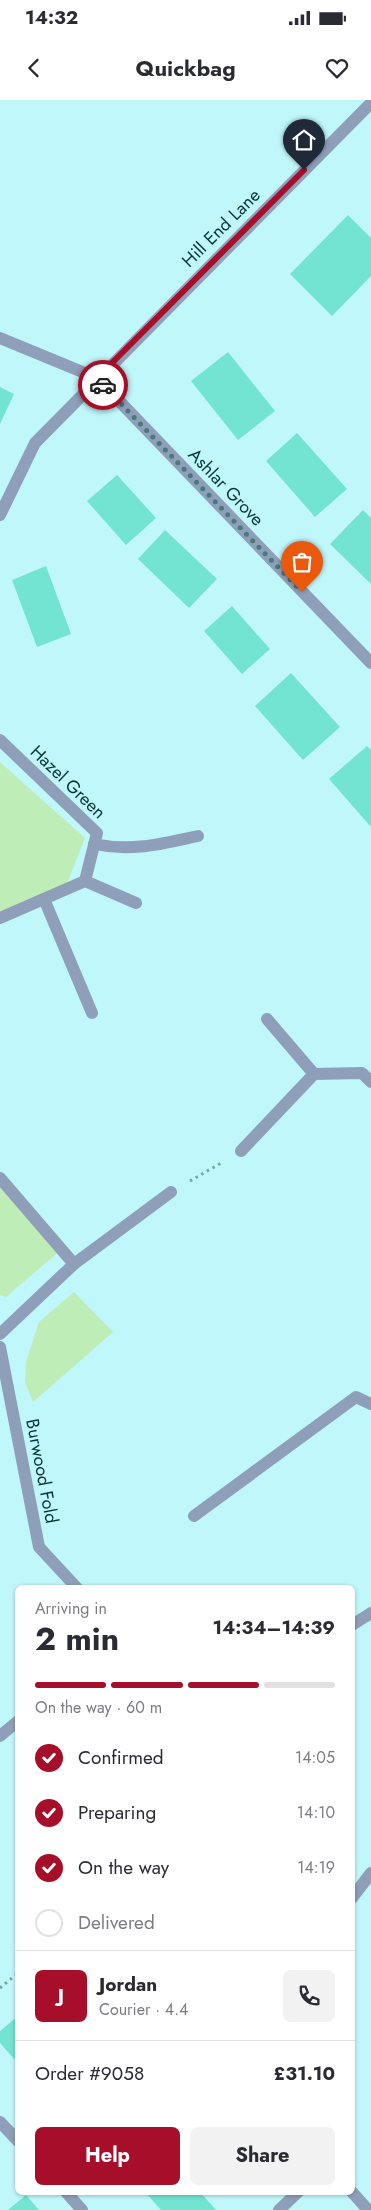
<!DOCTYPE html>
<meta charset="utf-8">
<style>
:root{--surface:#fff;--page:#f2f2f3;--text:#2b2b33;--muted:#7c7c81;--line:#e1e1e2;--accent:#a70e29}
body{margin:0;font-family:Jost,sans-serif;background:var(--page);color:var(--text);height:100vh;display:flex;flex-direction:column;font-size:19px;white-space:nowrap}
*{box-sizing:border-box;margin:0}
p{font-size:16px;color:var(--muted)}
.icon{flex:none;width:28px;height:28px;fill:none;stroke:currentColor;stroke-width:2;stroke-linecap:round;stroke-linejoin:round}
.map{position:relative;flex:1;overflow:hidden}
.panel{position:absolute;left:15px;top:1485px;width:340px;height:610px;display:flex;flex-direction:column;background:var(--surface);border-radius:8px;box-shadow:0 1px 4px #0004}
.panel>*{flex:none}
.pin{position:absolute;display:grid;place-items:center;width:42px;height:42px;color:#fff;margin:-51px -21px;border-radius:50% 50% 50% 0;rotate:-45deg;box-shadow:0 0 5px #0007}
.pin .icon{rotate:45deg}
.courier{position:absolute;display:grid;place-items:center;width:50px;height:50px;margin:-25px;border:4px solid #a70e29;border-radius:50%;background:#fff;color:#222;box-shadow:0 1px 6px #0007}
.overview em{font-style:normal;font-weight:700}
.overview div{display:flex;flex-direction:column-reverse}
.overview{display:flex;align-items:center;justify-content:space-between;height:85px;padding:0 20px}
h1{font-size:32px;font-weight:700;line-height:38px}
.bar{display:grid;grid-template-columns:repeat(4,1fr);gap:8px 5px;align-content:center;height:60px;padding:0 20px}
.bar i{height:6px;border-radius:4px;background:var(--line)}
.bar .active{background:var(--accent)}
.bar p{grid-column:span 4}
.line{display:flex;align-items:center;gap:12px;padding:0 20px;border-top:1px solid var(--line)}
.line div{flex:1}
.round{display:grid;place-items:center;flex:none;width:52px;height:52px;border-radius:8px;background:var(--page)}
ol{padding:0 20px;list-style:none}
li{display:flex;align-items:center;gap:15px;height:55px}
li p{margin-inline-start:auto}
li .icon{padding:5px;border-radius:50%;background:var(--accent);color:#fff;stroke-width:4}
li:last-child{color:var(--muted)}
li i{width:28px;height:28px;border:2px solid var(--line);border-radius:50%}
.cta{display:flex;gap:10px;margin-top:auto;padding:10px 20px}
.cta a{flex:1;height:58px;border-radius:8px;background:var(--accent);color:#fff;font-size:20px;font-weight:700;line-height:58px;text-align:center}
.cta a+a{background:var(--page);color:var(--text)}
.status{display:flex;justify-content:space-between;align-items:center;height:35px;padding:0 25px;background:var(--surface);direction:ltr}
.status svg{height:14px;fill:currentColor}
header{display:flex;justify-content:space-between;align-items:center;height:65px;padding:0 20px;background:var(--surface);font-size:22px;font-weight:700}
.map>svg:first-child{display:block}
.green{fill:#bfedb8}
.building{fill:#73e4d1}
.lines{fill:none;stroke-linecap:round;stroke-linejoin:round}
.path{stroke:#73a6a9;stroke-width:3;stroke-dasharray:2.5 4;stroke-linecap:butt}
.service{stroke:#909fb9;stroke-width:12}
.minor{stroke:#909fb9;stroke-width:12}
.done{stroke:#48797c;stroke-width:5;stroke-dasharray:0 9}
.route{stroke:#a70e29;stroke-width:6}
.labels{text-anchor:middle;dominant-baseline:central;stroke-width:4;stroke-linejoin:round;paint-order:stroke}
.street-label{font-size:18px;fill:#083538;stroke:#c0f7fb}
</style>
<div class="status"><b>14:32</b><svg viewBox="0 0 49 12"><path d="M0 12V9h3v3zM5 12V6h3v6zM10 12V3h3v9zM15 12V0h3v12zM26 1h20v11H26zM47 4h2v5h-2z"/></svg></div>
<header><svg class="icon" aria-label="back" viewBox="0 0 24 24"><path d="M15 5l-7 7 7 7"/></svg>Quickbag<svg class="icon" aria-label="heart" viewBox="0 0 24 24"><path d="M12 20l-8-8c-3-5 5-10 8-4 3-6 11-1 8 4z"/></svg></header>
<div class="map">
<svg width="371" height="2110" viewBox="0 0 371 2110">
<rect width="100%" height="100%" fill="#c0f7fb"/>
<path class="green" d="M0,662L85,738L64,791L0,818Z
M0,1078L61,1150L6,1197L0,1195Z
M74,1192L113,1232L33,1302L25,1282L26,1262L39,1222Z"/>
<path class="building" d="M348,115L371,138V176L332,216L290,174Z
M228,252L275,311L238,340L191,281Z
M0,287L14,294L0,324Z
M297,333L347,389L315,417L266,361Z
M117,375L156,418L126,445L87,401Z
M363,410L371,418V484L330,444Z
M165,430L217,479L189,508L138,459Z
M46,466L71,534L37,547L12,480Z
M232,506L270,549L242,574L204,531Z
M291,573L340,627L303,660L255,606Z
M367,646L371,650V727L329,679Z
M18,1916V1956L14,1959L0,1943V1931Z
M145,2092H200L216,2110H161Z
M26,2095L39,2110H8Z"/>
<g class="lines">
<path class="path" d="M190,1081L221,1063
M0,1888L18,1873"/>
<path class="service" d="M94,744C132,752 160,744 198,736
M85,781L136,803
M44,799L92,913
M0,1078L74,1164L171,1092
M194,1416L356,1297L371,1304"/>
<path class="minor" d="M0,238L97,278L371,563
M0,415L35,343L371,3
M0,640L97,733L85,781L0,818
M267,919L314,974
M241,1051L314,974L362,973L371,982
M0,1234L74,1164
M0,1247L39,1447L77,1488
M352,1525L371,1513
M0,1636L18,1621
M352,1798L371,1773
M0,2022L18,2041
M66,2092L82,2110
M352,2092L368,2110
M279,2110L298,2092"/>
</g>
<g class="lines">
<path class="done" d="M103,285L302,492"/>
<path class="route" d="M103,285L97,278L304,70"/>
</g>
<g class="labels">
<g class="street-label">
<text transform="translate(221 128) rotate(-45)">Hill End Lane</text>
<text transform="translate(226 387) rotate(46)">Ashlar Grove</text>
<text transform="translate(68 682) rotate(44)">Hazel Green</text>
<text transform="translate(42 1371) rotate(79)">Burwood Fold</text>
</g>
</g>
</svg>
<div class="pin" style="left:302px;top:492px;background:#ea580c"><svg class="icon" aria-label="bag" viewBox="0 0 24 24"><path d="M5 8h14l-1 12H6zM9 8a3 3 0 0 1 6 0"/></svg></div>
<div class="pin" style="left:304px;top:70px;background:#1f2937"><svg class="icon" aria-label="home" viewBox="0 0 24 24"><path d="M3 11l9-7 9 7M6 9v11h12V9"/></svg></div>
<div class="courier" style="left:103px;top:285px"><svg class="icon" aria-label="car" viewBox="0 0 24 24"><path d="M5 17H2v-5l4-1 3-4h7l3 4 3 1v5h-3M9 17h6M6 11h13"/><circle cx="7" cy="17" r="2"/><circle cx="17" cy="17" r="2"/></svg></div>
<section class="panel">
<div class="overview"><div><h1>2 min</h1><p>Arriving in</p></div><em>14:34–14:39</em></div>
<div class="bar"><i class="active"></i><i class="active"></i><i class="active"></i><i></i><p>On the way · 60 m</p></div>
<ol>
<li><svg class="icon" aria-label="check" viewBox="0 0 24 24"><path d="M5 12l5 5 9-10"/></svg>Confirmed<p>14:05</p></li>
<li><svg class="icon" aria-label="check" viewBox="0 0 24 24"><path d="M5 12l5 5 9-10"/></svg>Preparing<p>14:10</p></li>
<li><svg class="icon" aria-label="check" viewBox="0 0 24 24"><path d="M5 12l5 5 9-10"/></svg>On the way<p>14:19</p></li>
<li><i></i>Delivered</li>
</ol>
<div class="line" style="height:90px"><b class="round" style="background:var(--accent);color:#fff">J</b><div><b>Jordan</b><p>Courier · 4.4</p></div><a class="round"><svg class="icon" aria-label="phone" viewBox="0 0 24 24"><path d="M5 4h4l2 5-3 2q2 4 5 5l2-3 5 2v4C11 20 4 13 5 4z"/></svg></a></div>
<div class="line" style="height:65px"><div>Order #9058</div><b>£31.10</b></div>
<div class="cta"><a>Help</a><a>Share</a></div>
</section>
</div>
